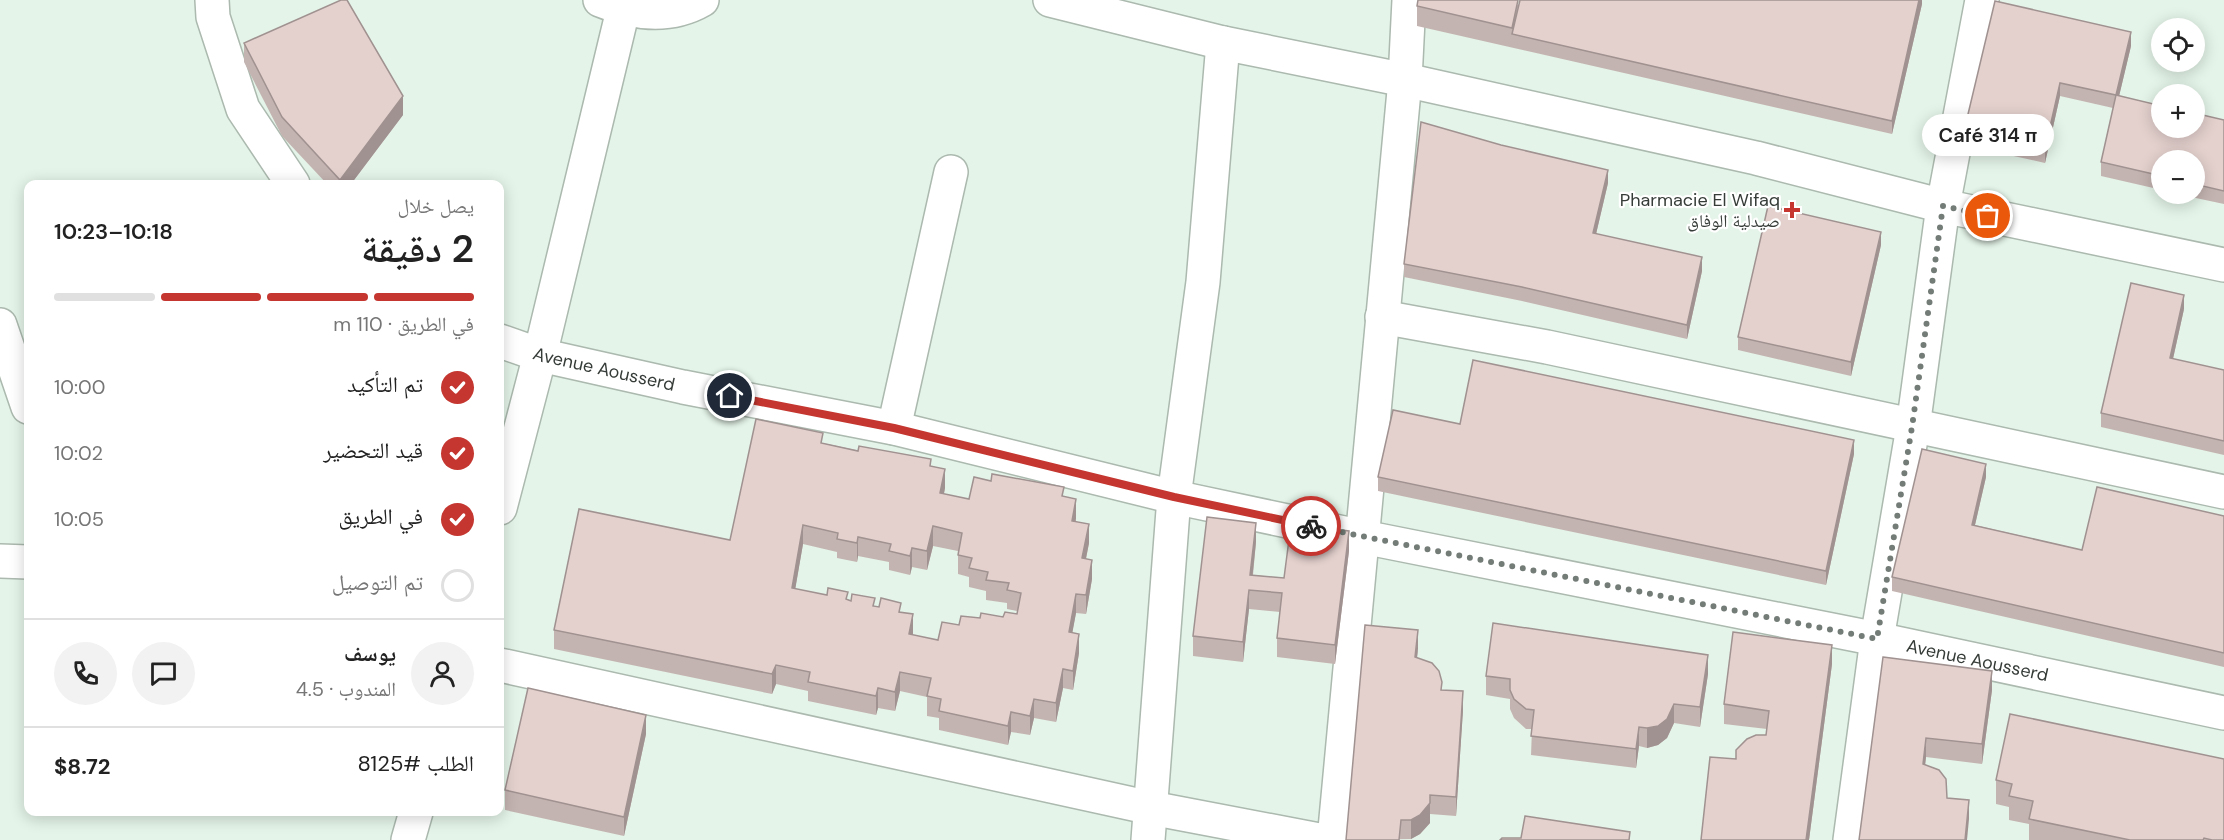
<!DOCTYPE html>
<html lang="ar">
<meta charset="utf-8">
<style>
:root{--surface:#fff;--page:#f2f2f2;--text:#222;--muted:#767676;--line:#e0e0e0;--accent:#c4362f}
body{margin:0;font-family:"DM Sans","Noto Naskh Arabic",sans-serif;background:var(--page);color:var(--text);direction:rtl;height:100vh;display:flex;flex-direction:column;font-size:22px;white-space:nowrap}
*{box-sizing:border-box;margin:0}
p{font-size:20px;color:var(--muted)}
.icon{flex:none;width:33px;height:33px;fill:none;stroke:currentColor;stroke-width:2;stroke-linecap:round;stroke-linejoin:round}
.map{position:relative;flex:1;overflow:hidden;direction:ltr}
.drawer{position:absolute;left:24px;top:180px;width:480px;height:636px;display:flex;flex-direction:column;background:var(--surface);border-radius:12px;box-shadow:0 3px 15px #0003;direction:rtl}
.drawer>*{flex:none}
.tools{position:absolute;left:2151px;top:18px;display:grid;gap:12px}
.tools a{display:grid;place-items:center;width:54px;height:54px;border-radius:50%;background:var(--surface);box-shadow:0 3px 15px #0003;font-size:30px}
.pin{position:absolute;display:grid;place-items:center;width:51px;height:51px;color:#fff;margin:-26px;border:3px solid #fff;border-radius:50%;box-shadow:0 2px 6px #0007}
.courier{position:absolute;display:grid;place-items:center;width:60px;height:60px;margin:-30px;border:4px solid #c4362f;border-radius:50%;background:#fff;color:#222;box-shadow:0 2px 8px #0007}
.bubble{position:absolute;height:42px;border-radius:21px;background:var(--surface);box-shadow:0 3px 15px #0003;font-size:20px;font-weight:600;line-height:42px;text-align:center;direction:rtl}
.head em{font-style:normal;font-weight:600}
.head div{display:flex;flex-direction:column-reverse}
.head{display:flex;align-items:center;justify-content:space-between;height:102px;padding:0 30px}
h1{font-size:39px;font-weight:600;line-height:45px}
.bar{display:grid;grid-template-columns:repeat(4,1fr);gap:9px 6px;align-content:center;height:72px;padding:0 30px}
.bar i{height:8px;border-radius:4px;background:var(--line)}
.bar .selected{background:var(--accent)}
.bar p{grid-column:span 4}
.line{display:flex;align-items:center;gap:15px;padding:0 30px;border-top:2px solid var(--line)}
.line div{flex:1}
.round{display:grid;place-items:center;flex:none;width:63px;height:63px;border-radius:32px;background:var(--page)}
ol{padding:0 30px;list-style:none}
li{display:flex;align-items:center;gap:18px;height:66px}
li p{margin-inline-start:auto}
li .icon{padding:6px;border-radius:50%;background:var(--accent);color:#fff;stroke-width:4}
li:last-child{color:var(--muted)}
li i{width:33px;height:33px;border:3px solid var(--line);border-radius:50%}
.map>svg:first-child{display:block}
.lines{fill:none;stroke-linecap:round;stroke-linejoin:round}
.minor-casing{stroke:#abb9ae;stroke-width:36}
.minor{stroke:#fff;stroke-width:33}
.wall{fill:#c4b4b1;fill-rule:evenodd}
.shaded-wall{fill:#a09290}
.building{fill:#e4d1ce;stroke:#a09290;stroke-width:1.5;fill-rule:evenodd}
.done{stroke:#737c76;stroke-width:6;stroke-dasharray:0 10.8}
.route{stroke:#c4362f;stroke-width:8}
.poi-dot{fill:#c4362f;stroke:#fff;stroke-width:2}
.labels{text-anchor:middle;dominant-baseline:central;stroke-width:4.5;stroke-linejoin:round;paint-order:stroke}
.poi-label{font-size:18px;fill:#363c38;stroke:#fff;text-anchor:end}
.street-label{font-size:18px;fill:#363c38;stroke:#fff}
</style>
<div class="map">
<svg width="2224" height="840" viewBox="0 0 2224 840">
<rect width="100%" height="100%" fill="#e4f4e8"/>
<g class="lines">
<defs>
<g id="minor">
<path d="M212,0L213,17L243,109L293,184"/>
<path d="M600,0C634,14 669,19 702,0"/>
<path d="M1050,0L1223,43L1405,80L1756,158L1943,206L2224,265"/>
<path d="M1382,317L1547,347L2224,492"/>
<path d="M0,325L28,407"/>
<path id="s1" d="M500,341L540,355L683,387L894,428L1174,497L1363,537L1877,639L2224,713"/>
<path d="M894,428L951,172"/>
<path d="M500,508L540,355L623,10"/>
<path d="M0,561L28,562"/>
<path d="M500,665L1151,808L1319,840"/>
<path d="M408,840L416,812"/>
<path d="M1148,840L1174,497L1203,282L1223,43"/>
<path d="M1334,840L1405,80L1409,0"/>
<path d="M1850,840L1877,639L1913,427L1943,206L1982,0"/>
</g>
</defs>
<use href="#minor" class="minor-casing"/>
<use href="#minor" class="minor"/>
</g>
<path class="wall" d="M1922,0V4L1892,134L1417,26V6Z
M244,43L403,115L351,184H327L282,136L244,62Z
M2131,46L2119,96L2224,120V204L2177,194H2194V160H2162V190L2101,176V162L2113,108L2060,96L2045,163L1964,145V131Z
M1608,183L1596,234L1702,271L1687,339L1522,301L1404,277V264Z
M1881,245L1851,376L1738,350V337Z
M2184,309L2173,359L2224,370V455L2101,427V413Z
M1460,424L1854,454L1826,585L1378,491V477Z
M823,443L931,466L945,488L944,494L969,499L1064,497L1076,518V522L1089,543L1086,559L1092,579L1086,614L1076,613L1072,633L1079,653L1073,690L1063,688L1056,722L1034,718L1030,735L1011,732L1008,745L939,730V718L927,716V697L900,691L895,711L878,708L876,715L808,701V691L776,684L772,694L554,649V630L730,540ZM803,544L837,552V558L857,562L858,556L889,562V570L910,575L912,567L927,570L933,546L958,551V574L969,577V587L986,591V600L1007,603V609L1017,611V614L1003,617L980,618L959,625L938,640L913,635V633L901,612L795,589Z
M1986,477L1975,525L2082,550L2224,516V667L1892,591V577Z
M1256,542L1253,575L1284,578L1349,551L1335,664L1277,657V638L1280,612L1249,609L1243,662L1193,656V636Z
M1418,649L1417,657L1442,690L1463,710L1456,816L1430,814V823L1420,834L1411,839L1346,840Z
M1883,657L1992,690L1982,764L1926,757L1925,765L1947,798L1969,819L1859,840Z
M1832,664L1809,840H1701L1736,759L1766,735L1767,729L1724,724V704Z
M1708,674L1700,727L1674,723L1667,738L1658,745L1647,748L1639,746L1636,768L1531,755L1532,729H1526L1514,718L1510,709V699L1486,695V676Z
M2010,714L2224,840H2029V824L2009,820V807L1996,804V780Z
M646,734L624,836L505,810V790Z"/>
<path class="shaded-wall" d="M1919,0H1922V4L1892,134V121Z
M2131,32V46L2116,109V95Z
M2060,83V96L2045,163V149Z
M403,96V115L351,184H340V180Z
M1608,170V183L1593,247V233Z
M1881,232V245L1851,376V362Z
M1702,257V271L1687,339V325Z
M2184,295V309L2170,372V358Z
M1854,440V454L1826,585V571Z
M1986,464V477L1972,538V525Z
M945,469V488L940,512V493Z
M1076,499V518L1072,540V521Z
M1256,523V542L1251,590L1250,575Z
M1089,524V543L1082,578V558Z
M803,525V544L792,608V588Z
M933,526V546L927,570V551Z
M1349,531V551L1335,664V645Z
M858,537V556L857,562V543Z
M912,548V567L910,575V556Z
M1092,560V579L1086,614V595Z
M1249,590V609L1243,662V642Z
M1076,594V613L1069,651V632Z
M913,614V633L909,654V634Z
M1418,630V649L1415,676V657Z
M1079,634V653L1073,690V671Z
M1832,645V664L1809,840H1806Z
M1708,655V674L1700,727V707Z
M776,665V684L772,694V674Z
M1063,669V688L1056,722V703Z
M1992,671V690L1982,764V744Z
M900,672V691L895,711V692Z
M878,688V708L876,715V696Z
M1463,691V710L1456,816V797Z
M1034,699V718L1030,735V716Z
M1674,704V723L1667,738L1658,745L1647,748V728Z
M1011,712V732L1008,745V726Z
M646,715V734L624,836V817Z
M1639,727V746L1636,768V749Z
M1926,738V757L1923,783V764Z
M1969,800V819L1967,840H1965Z
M1430,803V823L1420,834L1411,839V820Z"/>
<path class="building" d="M341,0H347L403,96L340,180L282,117L244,43Z
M1418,0H1518L1512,28L1417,6Z
M1520,0H1919L1892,121L1512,34Z
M1995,1L2131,32L2116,95L2060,83L2045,149L1964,131Z
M2116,95L2162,106V128H2194V113L2224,120V191L2194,184V160H2162V176L2101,162Z
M1421,122L1501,145L1608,170L1593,233L1702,257L1687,325L1522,287L1404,264Z
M1768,206L1881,232L1851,362L1738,337Z
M2131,283L2184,295L2170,358L2224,370V441L2101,413Z
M1473,360L1854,440L1826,571L1378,477L1393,410L1460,424Z
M756,419L823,433L821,443L858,451L859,446L931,459L930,466L945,469L940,493L969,499L974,477L991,481L992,474L1064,487L1062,496L1076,499L1072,521L1089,524L1082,558L1092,560L1086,595L1076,594L1069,632L1079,634L1073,671L1063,669L1056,703L1034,699L1030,716L1011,712L1008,726L939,711L941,699L927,696L931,678L900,672L895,692L878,688L876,696L808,682L810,672L776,665L772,674L554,630L579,509L730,540ZM803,525L838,533L837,539L857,543L858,537L891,544L889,551L910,556L912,548L927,551L933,526L962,533L958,555L972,558L969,568L988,572L986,580L1009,583L1007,590L1021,593L1017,614L1005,612L1003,617L981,613L980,618L961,616L959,625L942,622L938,640L909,634L913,614L899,612L901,603L881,598L879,607L873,606L875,598L852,594L851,601L846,599L848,592L828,588L827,595L792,588Z
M1922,449L1986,464L1972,525L2082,550L2097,487L2224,516V653L1892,577Z
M1207,517L1256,523L1250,575L1284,578L1291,524L1349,531L1335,645L1277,638L1282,593L1249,590L1243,642L1193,636Z
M1493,623L1708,655L1700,707L1674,704L1667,719L1658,726L1647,728L1639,727L1636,749L1531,736L1534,710L1526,709L1514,699L1510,690V679L1486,676Z
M1365,625L1418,630L1415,657L1432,663L1439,671L1442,682L1441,690L1463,691L1456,797L1430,795V803L1420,815L1411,820H1401L1399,840H1346Z
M1733,632L1832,645L1806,840H1701L1710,757L1736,759V750L1747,739L1756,735H1766L1769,711L1724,704Z
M1883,657L1992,671L1982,744L1926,738L1923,764L1939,770L1946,779L1947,798L1969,800L1965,840H1859Z
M528,688L646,715L624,817L505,790Z
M2010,714L2224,759V840H2212L2204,838L2203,840H2130L2029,819L2033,801L2009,796L2012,784L1996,780Z
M1525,816L1630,832L1629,840H1500L1502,838H1521Z"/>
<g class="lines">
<path class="done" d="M1311,526L1877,639L1912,427L1943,206L1988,216"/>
<path class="route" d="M730,396L894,428L1174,497L1311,526"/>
</g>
<path class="poi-dot" d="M1789 201h6v6h6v6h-6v6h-6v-6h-6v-6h6z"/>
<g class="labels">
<g class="poi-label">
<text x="1780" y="200">Pharmacie El Wifaq<tspan x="1780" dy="21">صيدلية الوفاق</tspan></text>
</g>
<g class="street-label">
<text stroke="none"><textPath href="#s1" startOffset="108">Avenue Aousserd</textPath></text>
<text stroke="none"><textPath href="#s1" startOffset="1512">Avenue Aousserd</textPath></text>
</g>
</g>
</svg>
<div class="tools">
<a><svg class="icon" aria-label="locate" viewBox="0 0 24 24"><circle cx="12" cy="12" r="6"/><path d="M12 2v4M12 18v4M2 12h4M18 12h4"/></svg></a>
<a>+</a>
<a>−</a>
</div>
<div class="pin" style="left:1988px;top:216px;background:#ea580c"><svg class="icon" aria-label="bag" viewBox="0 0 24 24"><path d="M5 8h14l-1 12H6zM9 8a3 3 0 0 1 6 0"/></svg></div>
<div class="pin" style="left:730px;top:396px;background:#1f2937"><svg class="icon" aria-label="home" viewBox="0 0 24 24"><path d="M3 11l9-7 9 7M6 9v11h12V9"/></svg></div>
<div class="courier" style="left:1311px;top:526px"><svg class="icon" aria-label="bike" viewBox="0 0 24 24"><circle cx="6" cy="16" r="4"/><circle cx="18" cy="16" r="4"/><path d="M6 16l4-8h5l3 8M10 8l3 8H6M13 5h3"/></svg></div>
<div class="bubble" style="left:1922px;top:114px;width:132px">Café 314 π</div>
<section class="drawer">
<div class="head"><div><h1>2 دقيقة</h1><p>يصل خلال</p></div><em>10:18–10:23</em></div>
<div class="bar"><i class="selected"></i><i class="selected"></i><i class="selected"></i><i></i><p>في الطريق · 110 m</p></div>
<ol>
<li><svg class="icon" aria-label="check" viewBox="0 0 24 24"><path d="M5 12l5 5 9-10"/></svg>تم التأكيد<p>10:00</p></li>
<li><svg class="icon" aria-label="check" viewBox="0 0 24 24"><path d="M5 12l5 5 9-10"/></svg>قيد التحضير<p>10:02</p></li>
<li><svg class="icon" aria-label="check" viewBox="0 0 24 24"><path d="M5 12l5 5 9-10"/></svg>في الطريق<p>10:05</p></li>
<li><i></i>تم التوصيل</li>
</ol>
<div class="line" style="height:108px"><a class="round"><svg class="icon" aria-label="person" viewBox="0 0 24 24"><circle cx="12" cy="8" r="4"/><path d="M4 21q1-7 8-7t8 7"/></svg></a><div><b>يوسف</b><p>المندوب · 4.5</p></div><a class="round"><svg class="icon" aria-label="chat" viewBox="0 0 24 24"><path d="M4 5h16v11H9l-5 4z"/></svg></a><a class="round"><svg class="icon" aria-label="phone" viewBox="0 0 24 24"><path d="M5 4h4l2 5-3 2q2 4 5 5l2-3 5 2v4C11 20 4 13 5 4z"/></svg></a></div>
<div class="line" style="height:78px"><div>الطلب #8125</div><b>$8.72</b></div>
</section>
</div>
